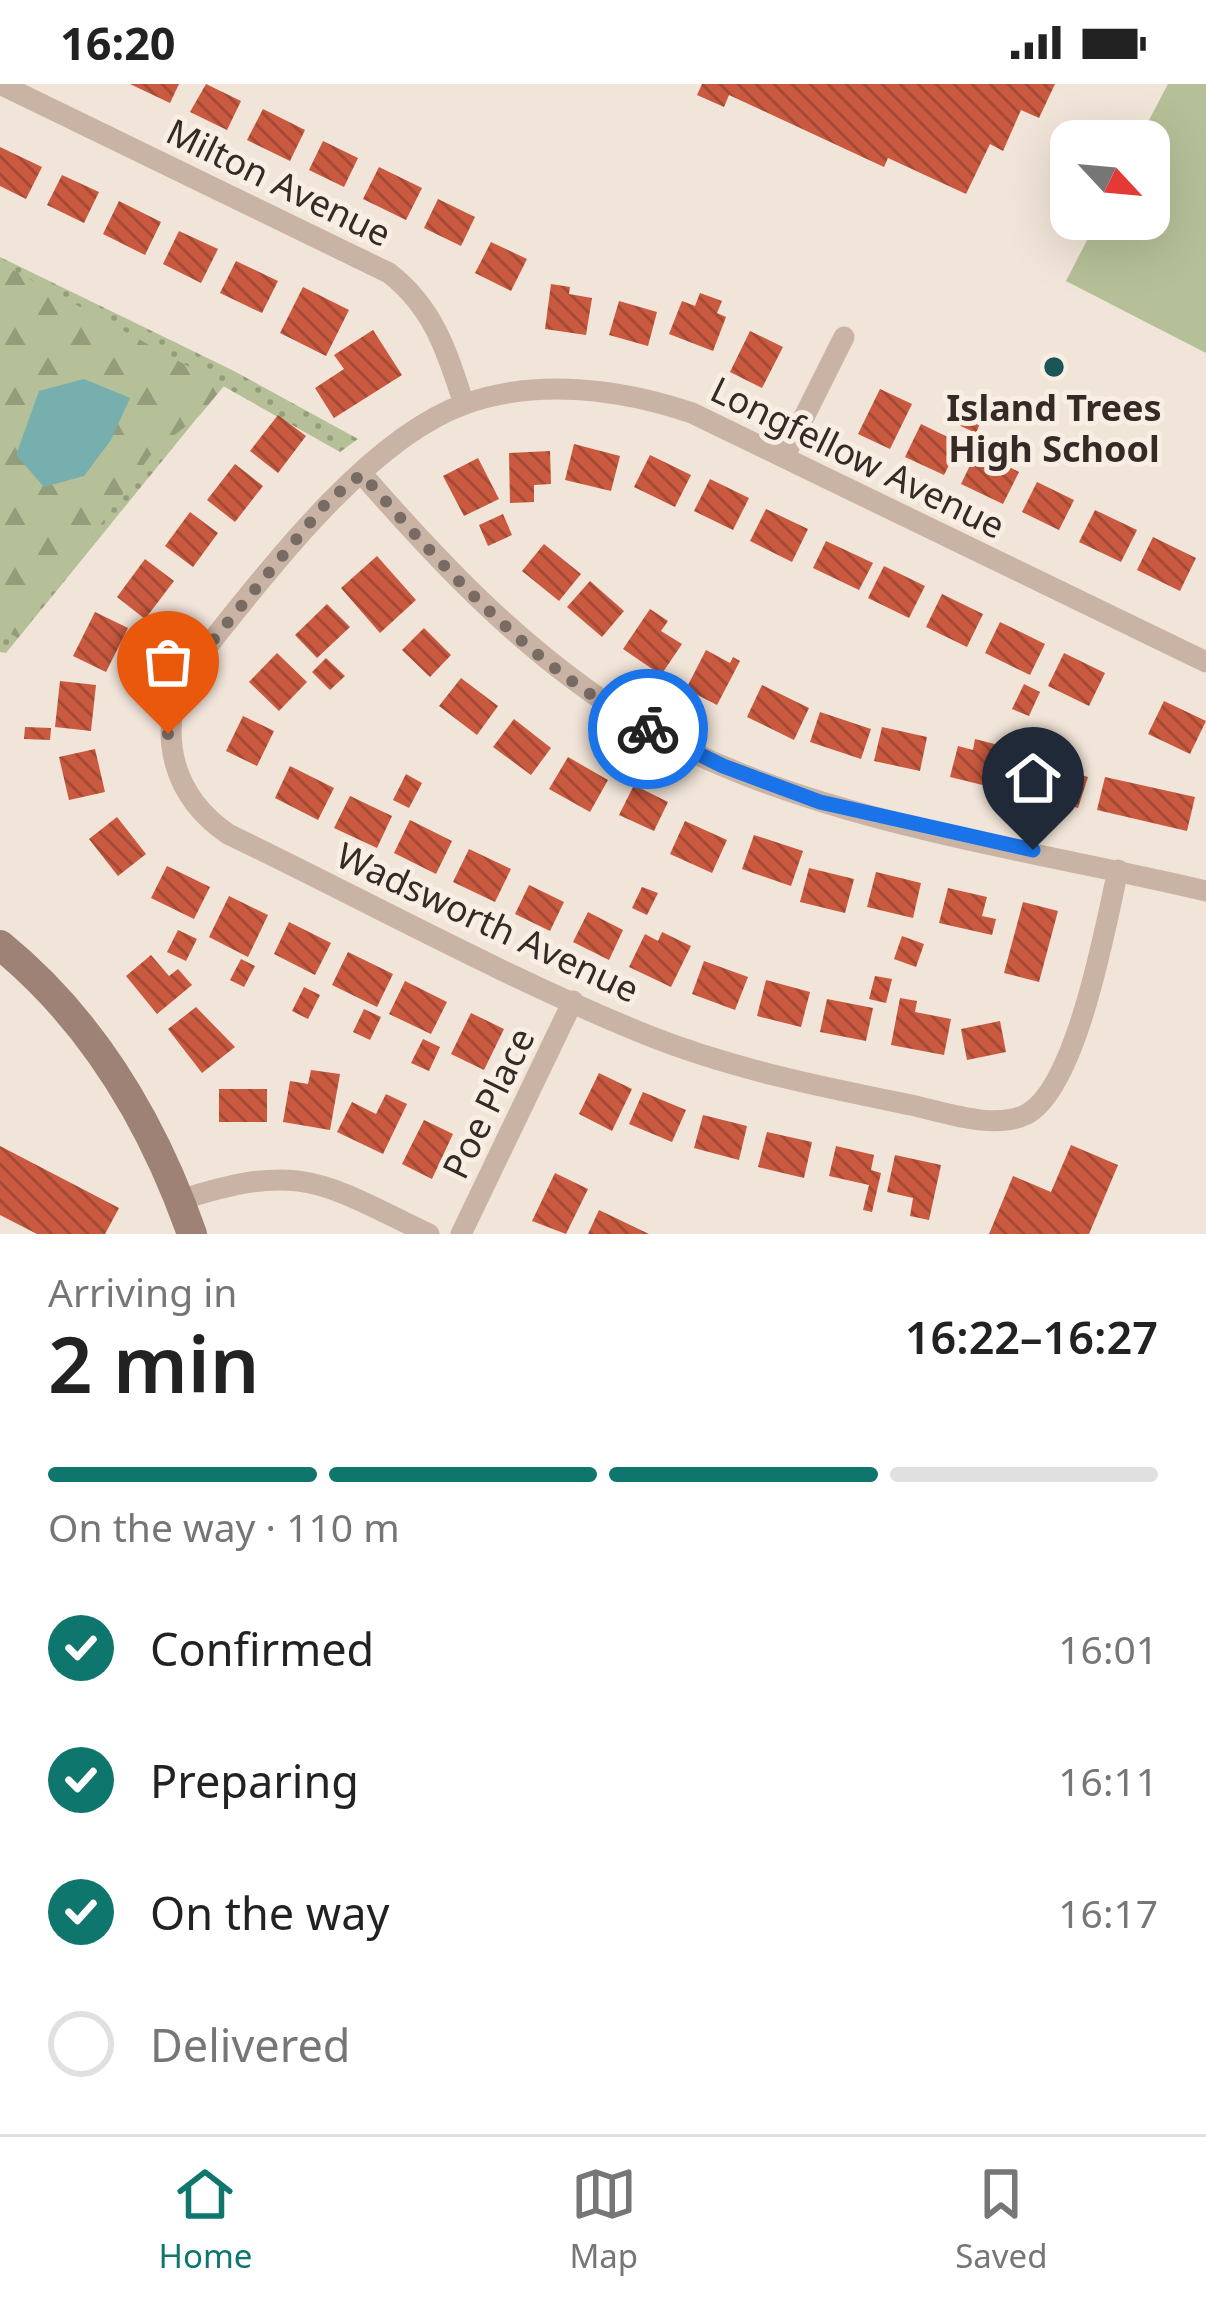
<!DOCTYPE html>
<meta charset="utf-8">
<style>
:root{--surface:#fff;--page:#f2f2f2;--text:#222;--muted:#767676;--line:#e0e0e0;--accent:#0f766e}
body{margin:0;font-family:"Noto Sans",sans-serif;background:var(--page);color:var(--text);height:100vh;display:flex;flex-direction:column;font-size:45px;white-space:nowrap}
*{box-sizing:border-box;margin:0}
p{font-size:39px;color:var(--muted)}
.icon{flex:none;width:66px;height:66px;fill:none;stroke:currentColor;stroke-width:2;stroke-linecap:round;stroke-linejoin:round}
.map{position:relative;height:1150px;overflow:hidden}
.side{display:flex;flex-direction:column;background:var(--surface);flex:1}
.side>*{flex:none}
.needle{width:78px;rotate:116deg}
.tools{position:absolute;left:1050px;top:36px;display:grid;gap:24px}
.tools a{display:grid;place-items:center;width:120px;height:120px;border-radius:24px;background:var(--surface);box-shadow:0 12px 48px #0002;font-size:60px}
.pin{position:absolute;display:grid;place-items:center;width:102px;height:102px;color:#fff;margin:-123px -51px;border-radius:50% 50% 50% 0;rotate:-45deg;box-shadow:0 0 12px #0007}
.pin .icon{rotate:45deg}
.courier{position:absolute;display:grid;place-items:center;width:120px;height:120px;margin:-60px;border:9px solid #1a73e8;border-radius:50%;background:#fff;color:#222;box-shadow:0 3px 15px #0007}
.headline em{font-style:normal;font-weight:600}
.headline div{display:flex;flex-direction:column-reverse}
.headline{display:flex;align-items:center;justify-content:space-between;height:204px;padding:0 48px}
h1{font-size:78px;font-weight:600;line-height:90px}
.bar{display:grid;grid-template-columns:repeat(4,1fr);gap:18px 12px;align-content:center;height:144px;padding:0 48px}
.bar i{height:15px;border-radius:9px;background:var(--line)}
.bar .selected{background:var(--accent)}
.bar p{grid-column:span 4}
ol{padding:0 48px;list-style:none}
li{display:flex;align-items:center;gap:36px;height:132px}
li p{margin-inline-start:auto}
li .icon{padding:12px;border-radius:50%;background:var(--accent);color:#fff;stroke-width:4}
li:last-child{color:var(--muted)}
li i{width:66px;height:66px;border:6px solid var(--line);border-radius:50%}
.status{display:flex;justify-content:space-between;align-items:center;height:84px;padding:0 60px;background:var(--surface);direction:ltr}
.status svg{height:33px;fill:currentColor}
.menu{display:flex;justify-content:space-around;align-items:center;height:168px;border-top:3px solid var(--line);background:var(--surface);font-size:33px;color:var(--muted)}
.menu a{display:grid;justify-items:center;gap:6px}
.menu .selected{color:var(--accent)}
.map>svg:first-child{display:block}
.grass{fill:url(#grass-dots)}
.forest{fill:url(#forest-firs)}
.green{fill:#b5c098}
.water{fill:#76afae}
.building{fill:url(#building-back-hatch)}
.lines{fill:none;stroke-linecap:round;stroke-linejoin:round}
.street{stroke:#c9b3a4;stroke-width:21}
.secondary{stroke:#9d8275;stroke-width:30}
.done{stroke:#776b64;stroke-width:12;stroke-dasharray:0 21.6}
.route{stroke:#1a73e8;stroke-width:15}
.poi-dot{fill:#1b5657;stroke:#f9eee4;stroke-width:4.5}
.labels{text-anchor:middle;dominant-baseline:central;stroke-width:10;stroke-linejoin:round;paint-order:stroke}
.street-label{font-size:36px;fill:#352a26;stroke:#f9eee4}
.poi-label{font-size:36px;font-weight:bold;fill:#352a26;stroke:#f9eee4}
</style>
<div class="status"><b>16:20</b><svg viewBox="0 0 49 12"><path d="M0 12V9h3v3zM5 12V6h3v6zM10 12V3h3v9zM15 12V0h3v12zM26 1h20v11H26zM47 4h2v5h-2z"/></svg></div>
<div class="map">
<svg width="1206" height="1150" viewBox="0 0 1206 1150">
<defs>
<pattern id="grass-dots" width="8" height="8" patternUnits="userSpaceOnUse" patternTransform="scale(3)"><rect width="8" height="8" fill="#b5c098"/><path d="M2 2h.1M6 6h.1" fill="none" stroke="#949c7c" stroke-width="1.8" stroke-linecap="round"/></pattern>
<pattern id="forest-firs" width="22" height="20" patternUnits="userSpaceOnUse" patternTransform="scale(3)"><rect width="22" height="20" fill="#b5c098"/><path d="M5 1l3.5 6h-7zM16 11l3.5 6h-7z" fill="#949c7c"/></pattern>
<pattern id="building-back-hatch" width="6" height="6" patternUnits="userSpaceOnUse" patternTransform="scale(3)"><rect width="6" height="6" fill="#c9593f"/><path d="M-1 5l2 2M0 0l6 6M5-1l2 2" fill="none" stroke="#a44a35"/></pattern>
</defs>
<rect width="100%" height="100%" fill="#f1e4d8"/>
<path class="grass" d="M0,173L234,287L358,355L340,368L223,302L6,569L0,568Z"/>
<path class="forest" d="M0,179L224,302L200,331L153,368L18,554L0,544Z"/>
<path class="green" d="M1168,0H1206V269L1066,197L1098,135H1149V57H1138Z"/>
<path class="water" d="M84,295L130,314L111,356L84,392L44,403L16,371L39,307Z"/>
<path class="building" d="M130,0H179L170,19Z
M206,0L241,17L227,46L190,28Z
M702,0H1055L1039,34L1021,26L1003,67L990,60L966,110L888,74L884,83L729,11L724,23L697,11Z
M263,25L305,46L290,77L247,56Z
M323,57L358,74L344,103L309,86Z
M0,63L42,83L26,115L0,102Z
M379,83L422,104L406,136L363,115Z
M62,91L99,108L84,139L47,121Z
M438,115L475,133L461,162L424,144Z
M119,117L161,138L145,171L103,150Z
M179,147L218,165L201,199L163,180Z
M491,158L527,175L511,207L475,189Z
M236,177L278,197L262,229L220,209Z
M551,200L570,203L569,210L592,214L586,251L545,245Z
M303,203L349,226L326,272L280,249Z
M700,209L722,217L717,229L726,233L713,267L669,250L682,217L695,222Z
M619,217L657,228L648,262L609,251Z
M373,246L402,291L334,334L315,304L344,285L334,271Z
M750,247L783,263L762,304L730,288Z
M880,305L912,320L890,365L858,350Z
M961,325L982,335L976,349L954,339Z
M278,331L306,352L278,389L250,367Z
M921,340L960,359L944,391L905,373Z
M574,360L620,372L611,407L565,396Z
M550,367L551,400L534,401V418L510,419L509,369Z
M977,367L1019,388L1003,420L961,400Z
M650,371L691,391L675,423L634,403Z
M478,374L499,415L464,432L443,392Z
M235,380L263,402L235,438L207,416Z
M710,395L749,414L733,446L694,427Z
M1037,398L1074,416L1059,446L1022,428Z
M766,425L808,445L792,478L750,457Z
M1095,426L1137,446L1121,478L1079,458Z
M190,428L218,449L193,483L165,462Z
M503,430L512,451L488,462L479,441Z
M1153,453L1196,474L1180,507L1137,486Z
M826,457L873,479L859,506L813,484Z
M544,460L581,490L559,517L522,487Z
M377,472L416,516L380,549L341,504Z
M145,475L174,497L145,535L117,513Z
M884,482L925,502L909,534L868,514Z
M590,497L624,527L602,553L567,523Z
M942,510L983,530L967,563L926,543Z
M327,520L350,543L317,574L295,551Z
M650,525L668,537L661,547L682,560L661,591L623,565Z
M95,528L128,544L106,588L73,572Z
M1000,538L1045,560L1030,591L985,569Z
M424,544L451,571L430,593L402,566Z
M706,566L730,579L733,573L740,577L717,621L686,605Z
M277,569L307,598L279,627L249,598Z
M1064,569L1105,589L1089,622L1048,602Z
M326,574L345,592L330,606L312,588Z
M461,594L498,622L477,651L439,622Z
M60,597L96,601L91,647L55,643Z
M1024,600L1040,608L1029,632L1012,625Z
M762,601L809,624L794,656L747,633Z
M1164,617L1206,637L1190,670L1148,650Z
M820,628L871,645L861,675L810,658Z
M243,632L274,647L257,682L226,667Z
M514,635L551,664L531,691L493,663Z
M25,643L51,644L50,656L24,655Z
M882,643L927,653L920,687L874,677Z
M975,655L1014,665L1003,706L950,693L958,662L973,666Z
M95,665L105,708L69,716L59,673Z
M568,673L608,696L590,728L549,705Z
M1041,678L1088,693L1078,724L1031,710Z
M290,682L334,704L318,736L275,714Z
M406,690L422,699L409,724L393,716Z
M1105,693L1195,713L1187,747L1097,726Z
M634,701L668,718L654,747L619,731Z
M350,712L392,732L377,764L334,744Z
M117,733L146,770L118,792L89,755Z
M410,736L452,757L436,790L394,769Z
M685,737L727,756L712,789L670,770Z
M754,751L803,767L791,802L742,785Z
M469,765L511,785L495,818L453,798Z
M167,782L210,803L194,835L151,814Z
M809,784L854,795L845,829L800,818Z
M876,788L921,799L913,834L867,823Z
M529,801L564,818L550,847L515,830Z
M642,803L658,809L647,831L632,824Z
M948,804L987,813L982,832L996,835L992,851L939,839Z
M229,812L268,831L248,873L209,853Z
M1023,818L1058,827L1039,898L1004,889Z
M588,828L623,846L609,876L573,858Z
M289,838L331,859L315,891L274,870Z
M178,846L197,855L186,877L167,868Z
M662,848L691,862L671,903L629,883L645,850L658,857Z
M902,852L924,860L916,883L894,875Z
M348,868L393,890L377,923L332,901Z
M151,871L169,892L178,885L192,901L157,930L126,892Z
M241,875L255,882L244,903L230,896Z
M704,877L748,893L735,926L692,910Z
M875,892L892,895L886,919L869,915Z
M766,896L810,908L801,943L757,932Z
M405,897L447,918L431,950L389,930Z
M304,903L320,911L308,935L292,927Z
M900,914L917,917L915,928L951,935L944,971L891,961Z
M827,915L873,924L866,957L820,948Z
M196,923L235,963L202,989L168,945Z
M364,925L381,933L370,956L353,948Z
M471,929L504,945L484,986L451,970Z
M1000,937L1006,968L967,976L961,945Z
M423,955L440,963L429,987L411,979Z
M311,986L340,990L330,1046L283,1038L290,997L308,1000Z
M599,989L632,1005L612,1047L579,1030Z
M219,1005H267V1038H219Z
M643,1008L686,1026L672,1058L629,1040Z
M386,1010L407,1020L383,1070L337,1048L352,1018L376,1030Z
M703,1031L747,1042L739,1076L694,1064Z
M424,1036L453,1050L432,1095L402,1080Z
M767,1048L812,1058L804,1094L758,1083Z
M1071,1061L1118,1081L1089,1150H989L1013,1092L1051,1108Z
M0,1062L119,1124L105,1150H37L0,1131Z
M836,1062L874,1071L871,1086L881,1089L872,1128L863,1126L869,1101L829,1092Z
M895,1071L941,1081L929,1136L910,1132L913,1114L887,1108Z
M555,1089L588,1105L566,1150L532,1137Z
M599,1126L649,1150H588Z"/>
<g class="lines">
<path class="street" d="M0,0L389,189C434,224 447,268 464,320
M784,373L844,253
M362,390C446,486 529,573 639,640C799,736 1025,764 1206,807
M1118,786C1106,840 1077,1003 1027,1030C995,1047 944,1028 911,1021C822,1003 732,985 647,951C504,893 367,817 228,750C174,713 158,655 182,594C251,510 360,357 465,320C537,294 621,305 692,329L1206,578
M181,1116C300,1077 321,1098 429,1150
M461,1150L573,917"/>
<path class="secondary" d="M0,861C92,936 153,1039 192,1150"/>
</g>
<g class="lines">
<path class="done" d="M168,650L182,594L327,418L362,390C446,487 533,584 648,645"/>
<path class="route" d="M648,645L723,682L820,718L1033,766"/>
</g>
<circle class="poi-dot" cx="1054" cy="283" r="12"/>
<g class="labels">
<g class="street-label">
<text transform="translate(279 98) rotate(26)">Milton Avenue</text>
<text transform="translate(858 373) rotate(26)">Longfellow Avenue</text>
<text transform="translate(488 838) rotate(25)">Wadsworth Avenue</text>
<text transform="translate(488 1019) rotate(-64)">Poe Place</text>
</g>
<g class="poi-label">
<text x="1054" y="323">Island Trees<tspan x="1054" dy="41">High School</tspan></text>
</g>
</g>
</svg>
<div class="tools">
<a><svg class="needle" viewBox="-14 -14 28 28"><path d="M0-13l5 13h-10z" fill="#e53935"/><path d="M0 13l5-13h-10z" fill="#767676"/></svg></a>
</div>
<div class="pin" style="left:168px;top:650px;background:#ea580c"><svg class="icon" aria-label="bag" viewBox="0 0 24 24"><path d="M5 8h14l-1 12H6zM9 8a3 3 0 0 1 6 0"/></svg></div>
<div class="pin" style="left:1033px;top:766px;background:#1f2937"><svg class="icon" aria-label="home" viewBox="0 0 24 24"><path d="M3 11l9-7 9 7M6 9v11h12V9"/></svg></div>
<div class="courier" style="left:648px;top:645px"><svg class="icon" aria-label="bike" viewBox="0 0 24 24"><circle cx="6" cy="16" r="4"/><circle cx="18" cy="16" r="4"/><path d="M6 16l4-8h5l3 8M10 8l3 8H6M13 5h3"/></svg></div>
</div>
<section class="side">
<div class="headline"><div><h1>2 min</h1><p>Arriving in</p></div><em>16:22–16:27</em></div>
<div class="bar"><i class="selected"></i><i class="selected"></i><i class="selected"></i><i></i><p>On the way · 110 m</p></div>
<ol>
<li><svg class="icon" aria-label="check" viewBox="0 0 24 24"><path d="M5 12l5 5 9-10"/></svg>Confirmed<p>16:01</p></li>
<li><svg class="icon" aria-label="check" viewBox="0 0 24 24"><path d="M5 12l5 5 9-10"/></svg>Preparing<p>16:11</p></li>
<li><svg class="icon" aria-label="check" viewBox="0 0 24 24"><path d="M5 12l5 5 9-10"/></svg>On the way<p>16:17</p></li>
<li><i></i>Delivered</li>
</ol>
</section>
<nav class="menu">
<a class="selected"><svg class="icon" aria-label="home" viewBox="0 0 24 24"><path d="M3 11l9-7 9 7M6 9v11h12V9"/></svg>Home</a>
<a><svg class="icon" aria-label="map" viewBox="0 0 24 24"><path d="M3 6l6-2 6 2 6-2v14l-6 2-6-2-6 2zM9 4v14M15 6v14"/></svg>Map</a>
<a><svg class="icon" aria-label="saved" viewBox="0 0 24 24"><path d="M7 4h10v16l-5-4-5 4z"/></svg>Saved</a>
</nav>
